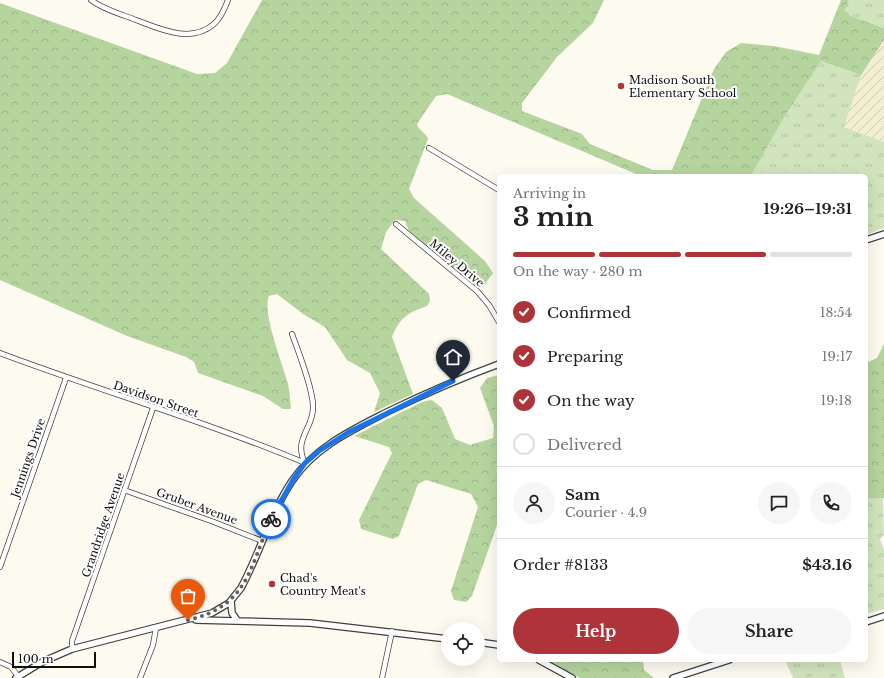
<!DOCTYPE html>
<meta charset="utf-8">
<style>
:root{--surface:#fff;--page:#f6f6f6;--text:#222;--muted:#767676;--line:#e0e0e0;--accent:#af343a}
body{margin:0;font-family:"Libre Baskerville",serif;background:var(--page);color:var(--text);height:100vh;display:flex;flex-direction:column;font-size:15px;white-space:nowrap}
*{box-sizing:border-box;margin:0}
p{font-size:13px;color:var(--muted)}
.icon{flex:none;width:22px;height:22px;fill:none;stroke:currentColor;stroke-width:2;stroke-linecap:round;stroke-linejoin:round}
.map{position:relative;flex:1;overflow:hidden}
.drawer{position:absolute;left:497px;top:174px;width:371px;height:488px;display:flex;flex-direction:column;background:var(--surface);border-radius:6px;box-shadow:0 4px 16px #0002}
.drawer>*{flex:none}
.tools{position:absolute;left:441px;top:622px;display:grid;gap:8px}
.tools a{display:grid;place-items:center;width:44px;height:44px;border-radius:50%;background:var(--surface);box-shadow:0 4px 16px #0002;font-size:20px}
.scale{position:absolute;left:12px;bottom:10px;width:84px;box-sizing:border-box;padding-left:4px;border:2px solid #0e0e0e;border-top:0;font-size:11px;line-height:14px;white-space:nowrap;color:#0e0e0e;-webkit-text-stroke:3px #fff;paint-order:stroke}
.pin{position:absolute;display:grid;place-items:center;width:34px;height:34px;color:#fff;margin:-41px -17px;border-radius:50% 50% 50% 0;rotate:-45deg;box-shadow:0 0 4px #0007}
.pin .icon{rotate:45deg}
.courier{position:absolute;display:grid;place-items:center;width:40px;height:40px;margin:-20px;border:3px solid #1a73e8;border-radius:50%;background:#fff;color:#222;box-shadow:0 1px 5px #0007}
.overview em{font-style:normal;font-weight:800}
.overview div{display:flex;flex-direction:column-reverse}
.overview{display:flex;align-items:center;justify-content:space-between;height:68px;padding:0 16px}
h1{font-size:26px;font-weight:800;line-height:30px}
.bar{display:grid;grid-template-columns:repeat(4,1fr);gap:6px 4px;align-content:center;height:48px;padding:0 16px}
.bar i{height:5px;border-radius:3px;background:var(--line)}
.bar .selected{background:var(--accent)}
.bar p{grid-column:span 4}
.line{display:flex;align-items:center;gap:10px;padding:0 16px;border-top:1px solid var(--line)}
.line div{flex:1}
.round{display:grid;place-items:center;flex:none;width:42px;height:42px;border-radius:21px;background:var(--page)}
ol{padding:0 16px;list-style:none}
li{display:flex;align-items:center;gap:12px;height:44px}
li p{margin-inline-start:auto}
li .icon{padding:4px;border-radius:50%;background:var(--accent);color:#fff;stroke-width:4}
li:last-child{color:var(--muted)}
li i{width:22px;height:22px;border:2px solid var(--line);border-radius:50%}
.primary-button{display:flex;gap:8px;margin-top:auto;padding:8px 16px}
.primary-button a{flex:1;height:46px;border-radius:24px;background:var(--accent);color:#fff;font-size:16px;font-weight:800;line-height:46px;text-align:center}
.primary-button a+a{background:var(--page);color:var(--text)}
.map>svg:first-child{display:block}
.farmland{fill:url(#farmland-furrows)}
.grass{fill:url(#grass-tufts)}
.forest{fill:url(#forest-crowns)}
.lines{fill:none;stroke-linecap:round;stroke-linejoin:round}
.minor-casing{stroke:#414141;stroke-width:6}
.tertiary-casing{stroke:#414141;stroke-width:8}
.minor{stroke:#fff;stroke-width:4.5}
.tertiary{stroke:#fff;stroke-width:5.5}
.done{stroke:#62615d;stroke-width:4;stroke-dasharray:0 7.2}
.route{stroke:#1a73e8;stroke-width:5}
.poi-dot{fill:#af343a;stroke:#fff;stroke-width:1.5}
.labels{text-anchor:middle;dominant-baseline:central;stroke-width:4;stroke-linejoin:round;paint-order:stroke}
.poi-label{font-size:11px;fill:#0e0e0e;stroke:#fff;text-anchor:start}
.street-label{font-size:11px;fill:#0e0e0e;stroke:#fff}
</style>
<div class="map">
<svg width="884" height="678" viewBox="0 0 884 678">
<defs>
<pattern id="farmland-furrows" width="10" height="10" patternUnits="userSpaceOnUse"><rect width="10" height="10" fill="#f1eed2"/><path d="M-1 1l2-2M0 10L10 0M9 11l2-2" fill="none" stroke="#cdcbb3"/></pattern>
<pattern id="grass-tufts" width="24" height="20" patternUnits="userSpaceOnUse"><rect width="24" height="20" fill="#d1e4bd"/><path d="M3 7l-1-3M5 7V3M7 7l1-3M15 17l-1-3M17 17v-4M19 17l1-3" fill="none" stroke="#b2c2a1"/></pattern>
<pattern id="forest-crowns" width="20" height="18" patternUnits="userSpaceOnUse"><rect width="20" height="18" fill="#b6d49e"/><path d="M2 6a3 3 0 1 1 6 0M12 15a3 3 0 1 1 6 0" fill="none" stroke="#9bb587"/></pattern>
</defs>
<rect width="100%" height="100%" fill="#fdfbf0"/>
<path class="farmland" d="M884,40V142L844,127L861,75Z"/>
<path class="grass" d="M849,0H884V28L851,16L845,10Z
M821,61L861,75L844,127L884,142V228L866,235V176H751L785,116Z
M883,497L884,535L880,539L884,549V609L866,614V498Z
M785,660H840L845,678H793Z"/>
<path class="forest" d="M262,0H604L593,23L557,57L522,103V111L582,134L590,144L653,170H672L714,69L726,52L741,43L774,46L819,55L841,0H849L845,10L851,16L884,28V40L861,75L821,61L785,116L751,176H641L447,94L436,96L417,124C419,131 426,133 428,139L409,189L414,198L485,261L493,273L482,288L475,287L409,231L405,221L395,220L386,232L381,249L429,294L430,301L427,306C408,313 400,317 392,337L413,394L374,412L380,393L370,373L347,360L325,327L303,314L277,294L269,296C262,313 282,362 287,381C290,390 290,400 291,409H283L263,396L198,373L194,362L186,357L127,336L0,280V3L197,74L215,73L227,63Z
M884,344V498H866V363L877,358Z
M499,375V524L497,525L472,596L466,602L454,600L451,591L478,507L471,494L426,480L418,484L399,536L393,539L361,529L359,520L392,453L389,447L354,436L422,402L432,400L442,408L455,439L470,445L493,438L494,426L480,388L487,378Z
M545,660H643L644,670L654,678H580Z"/>
<g class="lines">
<defs>
<path id="minor" d="M91,0C104,10 121,14 136,20C160,29 191,44 214,24C221,18 225,8 228,0
M429,148L499,190
M396,224L477,291L489,305L499,322
M292,334C298,351 314,391 313,408C313,429 293,439 305,463
M0,353C101,391 205,421 305,463
M124,490L214,522L262,541
M0,567L66,378
M72,649V641L153,408
M0,662L11,667L18,676
M140,678L153,645L156,628
M382,678L392,631"/>
<path id="tertiary" d="M866,240L884,234
M231,601L232,613L237,620
M196,620L310,623L448,639
M866,622L884,616
M478,642L499,645
M539,660L572,678
M16,678L42,662L72,649L212,613L229,603L241,588C260,553 270,514 292,481C315,447 352,430 387,412C424,394 461,378 499,364
M673,678L729,660"/>
</defs>
<use href="#minor" class="minor-casing"/>
<use href="#tertiary" class="tertiary-casing"/>
<use href="#minor" class="minor"/>
<use href="#tertiary" class="tertiary"/>
</g>
<g class="lines">
<path class="done" d="M188,620C248,606 249,569 271,519"/>
<path class="route" d="M271,519L293,480L305,463L319,451L349,432L453,381"/>
</g>
<g class="poi-dot">
<circle cx="621" cy="86" r="4"/>
<circle cx="272" cy="584" r="4"/>
</g>
<g class="labels">
<g class="poi-label">
<text x="629" y="80">Madison South<tspan x="629" dy="13">Elementary School</tspan></text>
<text x="280" y="578">Chad's<tspan x="280" dy="13">Country Meat's</tspan></text>
</g>
<g class="street-label">
<text transform="translate(457 263) rotate(40)">Miley Drive</text>
<text transform="translate(156 399) rotate(19)">Davidson Street</text>
<text transform="translate(28 458) rotate(-71)">Jennings Drive</text>
<text transform="translate(197 506) rotate(20)">Gruber Avenue</text>
<text transform="translate(103 525) rotate(-71)">Grandridge Avenue</text>
</g>
</g>
</svg>
<div class="tools">
<a><svg class="icon" aria-label="locate" viewBox="0 0 24 24"><circle cx="12" cy="12" r="6"/><path d="M12 2v4M12 18v4M2 12h4M18 12h4"/></svg></a>
</div>
<div class="scale">100 m</div>
<div class="pin" style="left:188px;top:620px;background:#ea580c"><svg class="icon" aria-label="bag" viewBox="0 0 24 24"><path d="M5 8h14l-1 12H6zM9 8a3 3 0 0 1 6 0"/></svg></div>
<div class="pin" style="left:453px;top:381px;background:#1f2937"><svg class="icon" aria-label="home" viewBox="0 0 24 24"><path d="M3 11l9-7 9 7M6 9v11h12V9"/></svg></div>
<div class="courier" style="left:271px;top:519px"><svg class="icon" aria-label="bike" viewBox="0 0 24 24"><circle cx="6" cy="16" r="4"/><circle cx="18" cy="16" r="4"/><path d="M6 16l4-8h5l3 8M10 8l3 8H6M13 5h3"/></svg></div>
<section class="drawer">
<div class="overview"><div><h1>3 min</h1><p>Arriving in</p></div><em>19:26–19:31</em></div>
<div class="bar"><i class="selected"></i><i class="selected"></i><i class="selected"></i><i></i><p>On the way · 280 m</p></div>
<ol>
<li><svg class="icon" aria-label="check" viewBox="0 0 24 24"><path d="M5 12l5 5 9-10"/></svg>Confirmed<p>18:54</p></li>
<li><svg class="icon" aria-label="check" viewBox="0 0 24 24"><path d="M5 12l5 5 9-10"/></svg>Preparing<p>19:17</p></li>
<li><svg class="icon" aria-label="check" viewBox="0 0 24 24"><path d="M5 12l5 5 9-10"/></svg>On the way<p>19:18</p></li>
<li><i></i>Delivered</li>
</ol>
<div class="line" style="height:72px"><a class="round"><svg class="icon" aria-label="person" viewBox="0 0 24 24"><circle cx="12" cy="8" r="4"/><path d="M4 21q1-7 8-7t8 7"/></svg></a><div><b>Sam</b><p>Courier · 4.9</p></div><a class="round"><svg class="icon" aria-label="chat" viewBox="0 0 24 24"><path d="M4 5h16v11H9l-5 4z"/></svg></a><a class="round"><svg class="icon" aria-label="phone" viewBox="0 0 24 24"><path d="M5 4h4l2 5-3 2q2 4 5 5l2-3 5 2v4C11 20 4 13 5 4z"/></svg></a></div>
<div class="line" style="height:52px"><div>Order #8133</div><b>$43.16</b></div>
<div class="primary-button"><a>Help</a><a>Share</a></div>
</section>
</div>
